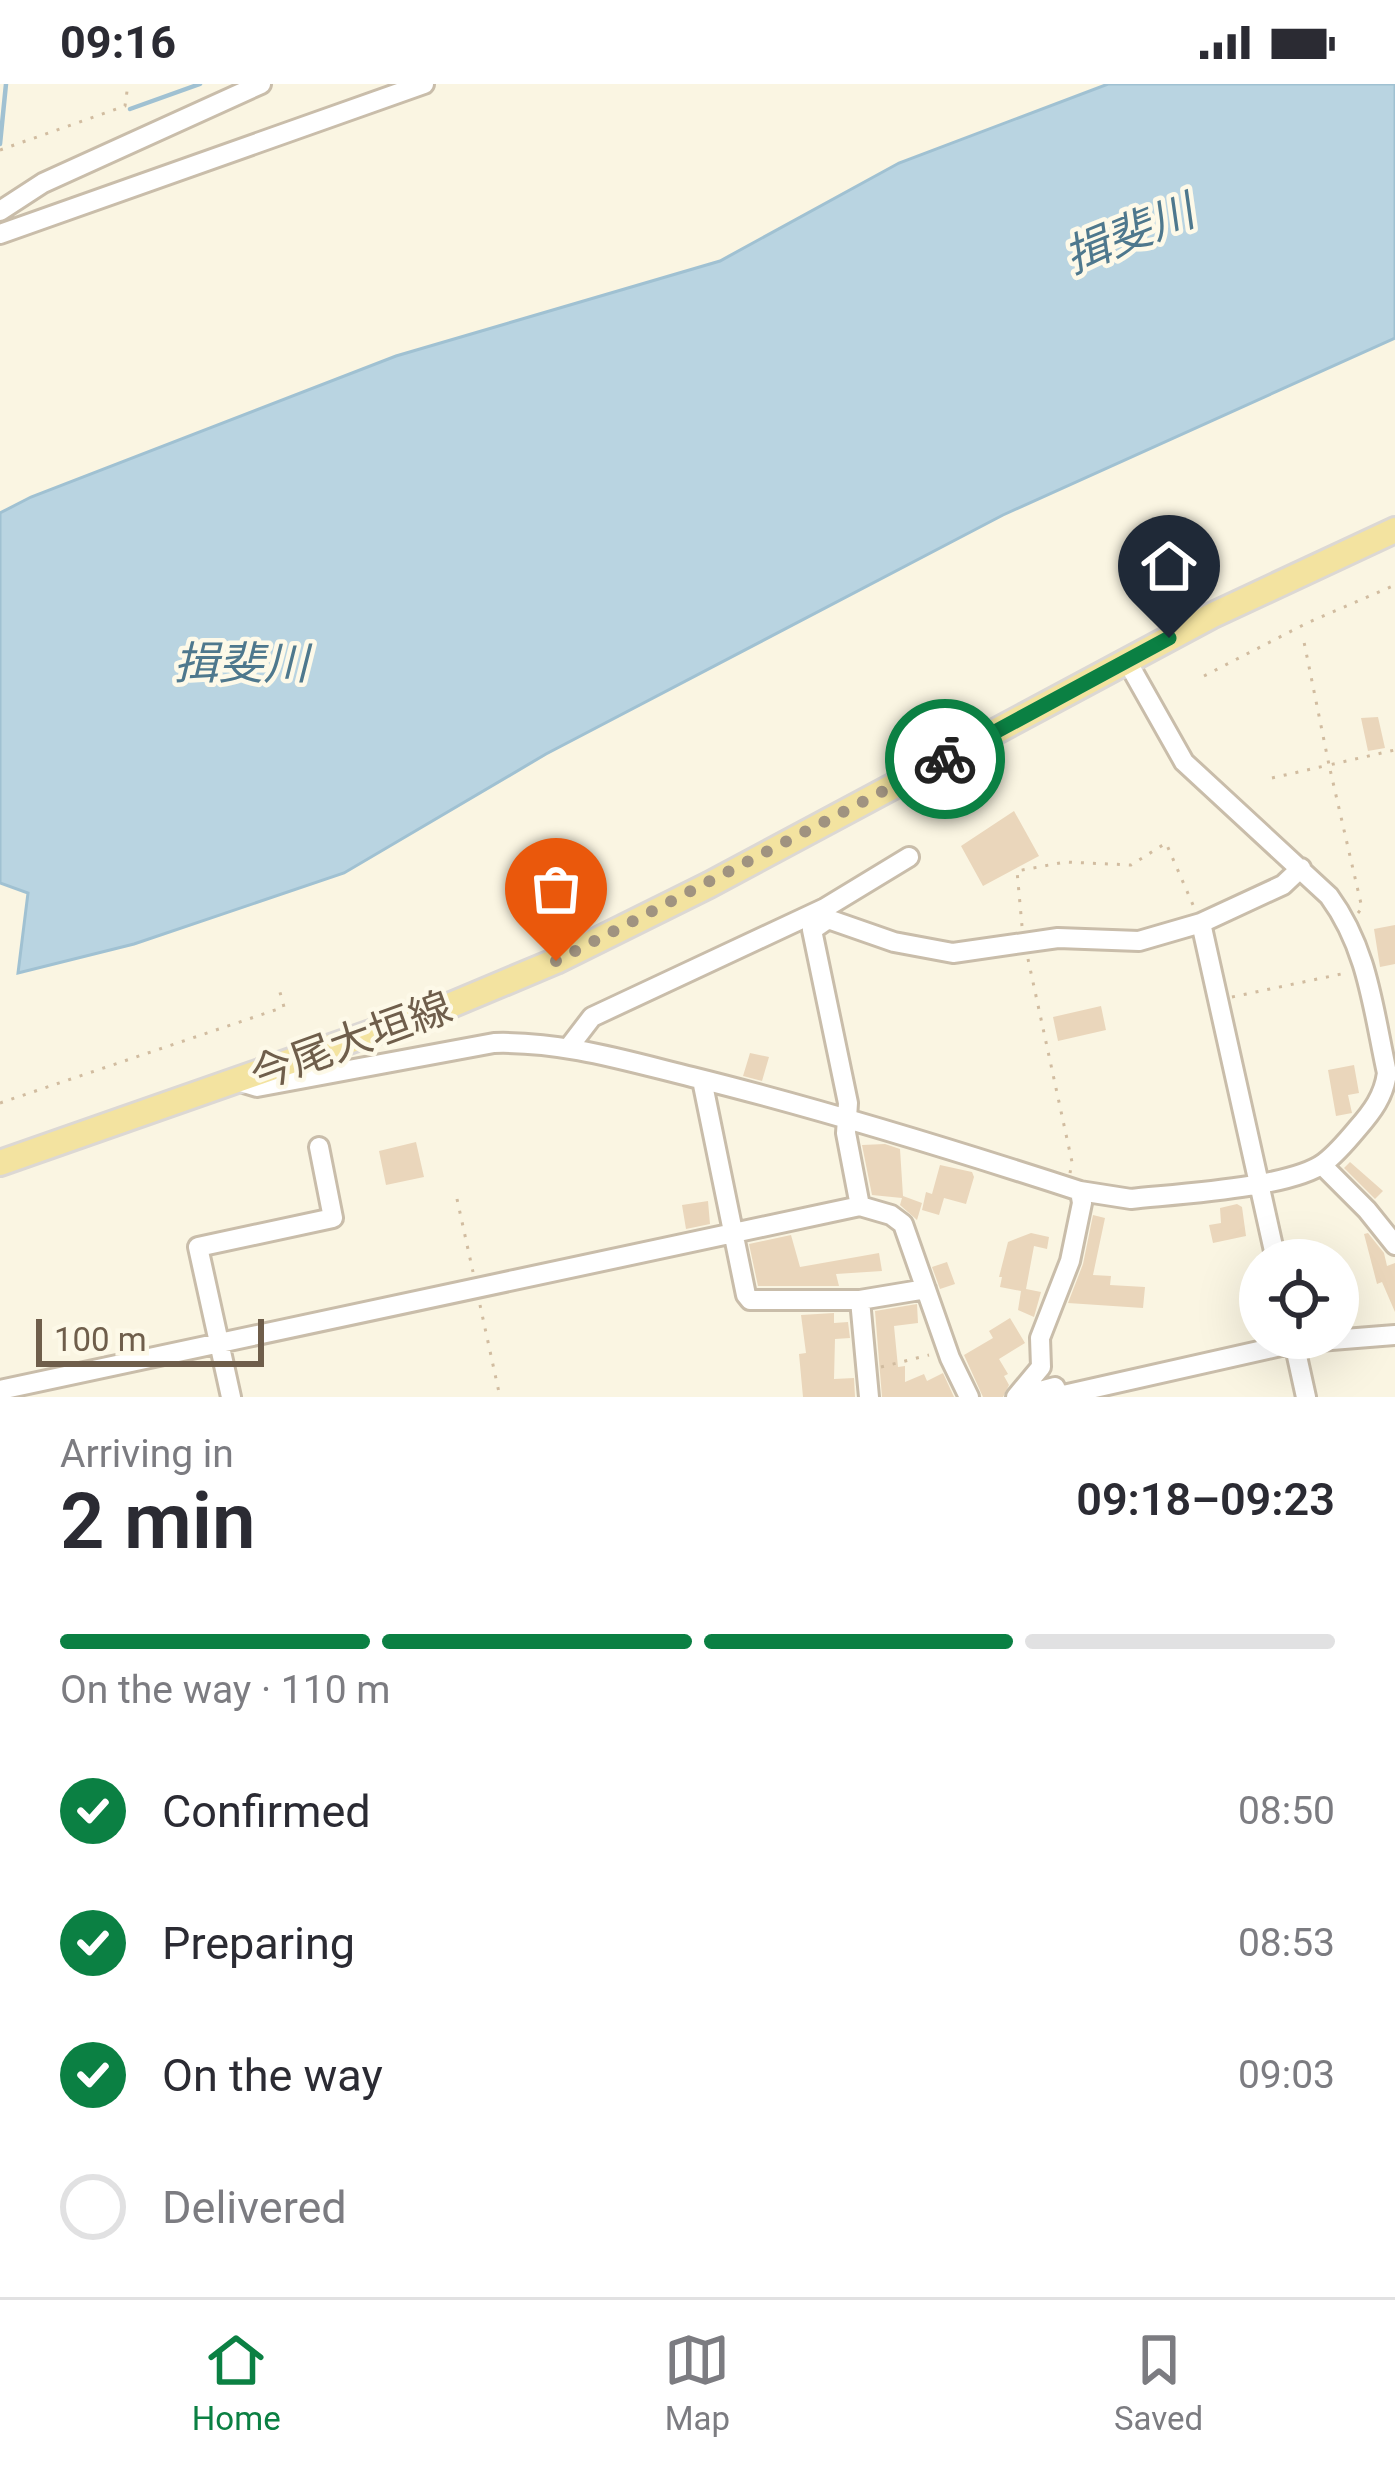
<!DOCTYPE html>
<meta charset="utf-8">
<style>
:root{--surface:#fff;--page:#f7f7f7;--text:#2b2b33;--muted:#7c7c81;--line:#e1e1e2;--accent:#0b8043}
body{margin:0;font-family:Roboto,"Noto Sans JP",sans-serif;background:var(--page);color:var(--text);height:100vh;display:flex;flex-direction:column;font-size:45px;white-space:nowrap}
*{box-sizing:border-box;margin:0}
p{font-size:39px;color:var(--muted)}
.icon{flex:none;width:66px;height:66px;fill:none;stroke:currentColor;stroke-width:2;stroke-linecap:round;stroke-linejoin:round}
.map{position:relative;height:1313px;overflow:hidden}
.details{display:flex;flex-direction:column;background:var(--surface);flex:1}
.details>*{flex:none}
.buttons{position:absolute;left:1239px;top:1155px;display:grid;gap:24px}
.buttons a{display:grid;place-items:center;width:120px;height:120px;border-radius:50%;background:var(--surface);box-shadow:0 12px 48px #0002;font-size:60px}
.scale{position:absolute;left:36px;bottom:30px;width:228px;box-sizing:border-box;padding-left:12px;border:6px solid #6f5e4b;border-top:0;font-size:33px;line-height:42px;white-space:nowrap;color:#6f5e4b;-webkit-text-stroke:9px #fdf9e8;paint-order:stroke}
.pin{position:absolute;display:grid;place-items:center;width:102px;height:102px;color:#fff;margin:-123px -51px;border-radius:50% 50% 50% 0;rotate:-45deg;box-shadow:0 0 12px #0007}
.pin .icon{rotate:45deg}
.courier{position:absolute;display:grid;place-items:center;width:120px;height:120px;margin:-60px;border:9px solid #0b8043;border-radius:50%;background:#fff;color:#222;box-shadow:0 3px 15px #0007}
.head em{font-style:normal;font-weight:600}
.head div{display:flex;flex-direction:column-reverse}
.head{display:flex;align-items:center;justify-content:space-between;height:204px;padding:0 60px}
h1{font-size:78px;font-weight:600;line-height:90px}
.bar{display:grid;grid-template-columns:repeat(4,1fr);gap:18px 12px;align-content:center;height:144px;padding:0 60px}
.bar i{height:15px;border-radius:9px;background:var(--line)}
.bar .selected{background:var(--accent)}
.bar p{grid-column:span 4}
ol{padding:0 60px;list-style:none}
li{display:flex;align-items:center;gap:36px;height:132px}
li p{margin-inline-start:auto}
li .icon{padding:12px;border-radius:50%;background:var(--accent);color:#fff;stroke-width:4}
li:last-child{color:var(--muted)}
li i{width:66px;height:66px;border:6px solid var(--line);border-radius:50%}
.status{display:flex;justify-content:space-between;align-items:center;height:84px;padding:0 60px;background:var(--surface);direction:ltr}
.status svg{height:33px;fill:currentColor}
.tabs{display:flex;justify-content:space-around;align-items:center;height:168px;border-top:3px solid var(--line);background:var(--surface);font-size:33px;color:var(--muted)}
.tabs a{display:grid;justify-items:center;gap:6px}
.tabs .selected{color:var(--accent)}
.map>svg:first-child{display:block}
.water{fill:#b9d4e1;stroke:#a0c1d2;stroke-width:3}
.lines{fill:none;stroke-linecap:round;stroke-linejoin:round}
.stream{stroke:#a0c1d2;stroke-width:4.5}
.building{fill:#ead6bb}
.minor-casing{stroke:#c9bdaa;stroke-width:24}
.major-casing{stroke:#dcd8d4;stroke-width:30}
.path{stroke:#d1bca0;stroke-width:3;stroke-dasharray:3 9;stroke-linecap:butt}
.minor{stroke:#fff;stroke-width:18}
.major{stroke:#f3e3a0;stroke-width:24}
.done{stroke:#a09380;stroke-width:12;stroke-dasharray:0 21.6}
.route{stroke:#0b8043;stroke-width:15}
.labels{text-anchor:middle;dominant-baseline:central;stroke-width:9;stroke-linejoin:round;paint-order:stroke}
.street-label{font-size:42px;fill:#6f5e4b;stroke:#fdf9e8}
.water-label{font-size:45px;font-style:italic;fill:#4e788d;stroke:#fdf9e8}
</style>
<div class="status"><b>09:16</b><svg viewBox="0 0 49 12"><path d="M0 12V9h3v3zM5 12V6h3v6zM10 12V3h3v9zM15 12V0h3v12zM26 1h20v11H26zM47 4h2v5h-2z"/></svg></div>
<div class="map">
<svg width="1395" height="1313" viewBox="0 0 1395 1313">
<rect width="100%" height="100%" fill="#faf5e2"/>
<path class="water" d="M1108,0H1395V254L1003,431L546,670L344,789L134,860L18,889L28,809L0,799V429L31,413L396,272L720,177L899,79Z"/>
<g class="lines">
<path class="stream" d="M130,25L200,0
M0,60L6,0"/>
</g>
<path class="building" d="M1378,633L1385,664L1368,667L1361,634Z
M1014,727L1039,772L983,802L961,762Z
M1395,841V880L1380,883L1374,845Z
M1101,922L1106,946L1058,957L1053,933Z
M750,969L769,973L762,997L743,992Z
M1354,981L1359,1009L1348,1011L1352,1029L1336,1032L1328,986Z
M416,1058L424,1093L386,1101L379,1067Z
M885,1060L900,1065L903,1112L922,1119L917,1136L900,1121L902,1114L872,1111L862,1061Z
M1350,1078L1383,1107L1375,1115L1344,1084Z
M940,1081L972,1088L974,1093L966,1120L944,1114L939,1131L922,1126L926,1108L932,1110Z
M708,1117L710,1140L686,1145L682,1121Z
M1237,1120L1242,1123L1246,1152L1213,1159L1209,1141L1221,1139L1220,1124Z
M1093,1131L1105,1134L1093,1191L1111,1192L1110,1201L1145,1203L1143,1224L1068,1219L1083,1180Z
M1031,1149L1049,1153L1047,1165L1034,1162L1026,1205L1041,1208L1034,1233L1018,1226L1021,1207L1000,1203L1002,1193H999L1008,1158Z
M1368,1149L1384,1169L1387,1182L1395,1179V1228L1382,1198L1377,1200L1364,1150Z
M791,1151L800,1183L879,1169L882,1187L836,1190L839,1202H758L749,1160Z
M947,1178L955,1200L940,1205L932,1183Z
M917,1220L918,1239L894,1242L898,1283L905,1282V1298L924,1290L927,1297L943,1289L954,1313H882L875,1227Z
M834,1229V1239L848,1238L850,1254L835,1255L834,1295L854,1294L855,1313H803L799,1270L806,1269L801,1231Z
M1010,1234L1025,1259L999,1275L1008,1290L1004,1292L1009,1301L1003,1313H983L964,1271L993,1254L989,1247Z"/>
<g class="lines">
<defs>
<path id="minor" d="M0,127L43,99L261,0
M0,150L424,0
M1201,839L1276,1176
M569,963L592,933L825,824L909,773
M702,996L746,1211L750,1216H860L926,1205
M237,997L257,1003L494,959C562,957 627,977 692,993C825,1026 951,1065 1080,1107L1131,1115C1176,1110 1290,1104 1324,1079C1336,1070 1347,1057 1357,1045C1372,1028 1384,1012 1387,989C1373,925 1368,865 1329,812L1184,678L1127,577
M1322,1081L1367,1126L1395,1161
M860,1122L846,1049L848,1019L812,846L828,835L894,858L953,869L1058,854L1139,857L1201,839L1283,801L1301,784
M860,1216L869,1313
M1293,1254L1306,1313
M0,1306L860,1122L891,1131L903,1140L950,1274L969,1313
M231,1313L198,1163L333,1134L319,1063
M1016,1313L1041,1283L1040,1254L1070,1177L1082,1119L1080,1107
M1017,1313L1055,1303L1059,1312L1294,1259L1395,1251"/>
<path id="major" d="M0,1079L451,921L556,877L709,801L1211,532L1395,446"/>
</defs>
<use href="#minor" class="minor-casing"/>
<use href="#major" class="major-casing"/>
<path class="path" d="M0,66L125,22L128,0
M1204,592L1307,539L1395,501
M1272,694L1329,681L1303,553
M1358,829L1362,824L1329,681L1395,666
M1022,842L1017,787L1065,778L1131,781L1166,759L1193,821
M1028,875L1072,1078L1070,1089
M1232,913L1346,889
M0,1019L284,923L278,901
M457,1115L473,1188
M480,1221L500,1313
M881,1283L929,1271"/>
<use href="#minor" class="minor"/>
<use href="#major" class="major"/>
</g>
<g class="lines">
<path class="done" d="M556,877L945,675"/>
<path class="route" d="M945,675L1169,554"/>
</g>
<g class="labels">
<g class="street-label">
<text transform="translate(351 957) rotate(-20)">今尾大垣線</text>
</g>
<g class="water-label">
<text transform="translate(1129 150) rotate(-22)">揖斐川</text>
<text x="241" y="579">揖斐川</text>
</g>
</g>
</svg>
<div class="buttons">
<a><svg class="icon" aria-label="locate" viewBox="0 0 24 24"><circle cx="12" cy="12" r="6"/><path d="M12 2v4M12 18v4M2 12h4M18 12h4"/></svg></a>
</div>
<div class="scale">100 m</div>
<div class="pin" style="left:556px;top:877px;background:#ea580c"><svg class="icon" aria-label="bag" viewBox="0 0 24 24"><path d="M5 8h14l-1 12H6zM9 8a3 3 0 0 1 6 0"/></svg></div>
<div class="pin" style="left:1169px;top:554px;background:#1f2937"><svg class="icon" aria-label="home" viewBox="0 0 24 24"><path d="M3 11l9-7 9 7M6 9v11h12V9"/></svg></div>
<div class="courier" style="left:945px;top:675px"><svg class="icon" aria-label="bike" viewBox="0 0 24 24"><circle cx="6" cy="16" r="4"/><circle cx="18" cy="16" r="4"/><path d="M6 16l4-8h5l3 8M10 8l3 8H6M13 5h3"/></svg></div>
</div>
<section class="details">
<div class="head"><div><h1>2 min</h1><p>Arriving in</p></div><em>09:18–09:23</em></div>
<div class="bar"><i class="selected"></i><i class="selected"></i><i class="selected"></i><i></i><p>On the way · 110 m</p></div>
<ol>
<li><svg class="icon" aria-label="check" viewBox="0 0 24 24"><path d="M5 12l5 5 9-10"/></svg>Confirmed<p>08:50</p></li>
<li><svg class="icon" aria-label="check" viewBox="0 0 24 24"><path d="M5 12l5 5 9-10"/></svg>Preparing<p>08:53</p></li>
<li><svg class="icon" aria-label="check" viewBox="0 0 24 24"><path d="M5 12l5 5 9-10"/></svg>On the way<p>09:03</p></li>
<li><i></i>Delivered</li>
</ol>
</section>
<nav class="tabs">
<a class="selected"><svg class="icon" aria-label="home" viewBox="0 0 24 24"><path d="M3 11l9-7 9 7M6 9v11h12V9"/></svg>Home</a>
<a><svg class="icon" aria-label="map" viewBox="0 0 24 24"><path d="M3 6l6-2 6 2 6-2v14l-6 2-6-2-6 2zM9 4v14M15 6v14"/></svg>Map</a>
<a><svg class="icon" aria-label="saved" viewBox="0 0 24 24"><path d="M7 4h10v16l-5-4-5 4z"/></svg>Saved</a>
</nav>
